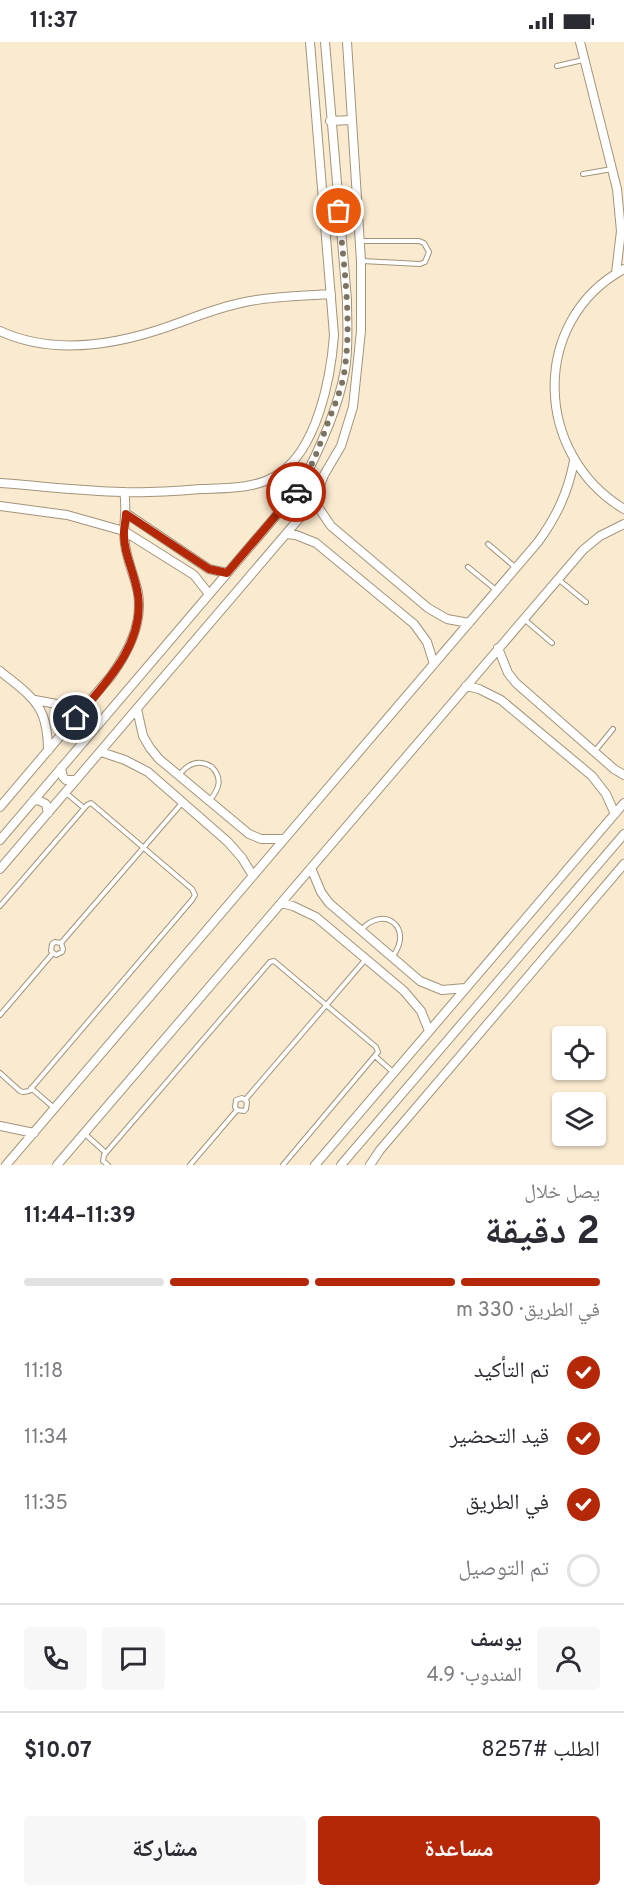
<!DOCTYPE html>
<html lang="ar">
<meta charset="utf-8">
<style>
:root{--surface:#fff;--page:#f7f7f7;--text:#2b2b33;--muted:#7c7c81;--line:#e1e1e2;--accent:#b42807}
body{margin:0;font-family:Overpass,"Noto Naskh Arabic",sans-serif;background:var(--page);color:var(--text);direction:rtl;height:100vh;display:flex;flex-direction:column;font-size:22px;white-space:nowrap}
*{box-sizing:border-box;margin:0}
p{font-size:20px;color:var(--muted)}
.icon{flex:none;width:33px;height:33px;fill:none;stroke:currentColor;stroke-width:2;stroke-linecap:round;stroke-linejoin:round}
.map{position:relative;height:1123px;overflow:hidden;direction:ltr}
.details{display:flex;flex-direction:column;background:var(--surface);flex:1}
.details>*{flex:none}
.buttons{position:absolute;left:552px;top:984px;display:grid;gap:12px}
.buttons a{display:grid;place-items:center;width:54px;height:54px;border-radius:6px;background:var(--surface);box-shadow:0 2px 4px #0004;font-size:30px}
.pin{position:absolute;display:grid;place-items:center;width:51px;height:51px;color:#fff;margin:-26px;border:3px solid #fff;border-radius:50%;box-shadow:0 2px 6px #0007}
.courier{position:absolute;display:grid;place-items:center;width:60px;height:60px;margin:-30px;border:4px solid #b42807;border-radius:50%;background:#fff;color:#222;box-shadow:0 2px 8px #0007}
.head em{font-style:normal;font-weight:700}
.head div{display:flex;flex-direction:column-reverse}
.head{display:flex;align-items:center;justify-content:space-between;height:102px;padding:0 24px}
h1{font-size:39px;font-weight:700;line-height:45px}
.bar{display:grid;grid-template-columns:repeat(4,1fr);gap:9px 6px;align-content:center;height:72px;padding:0 24px}
.bar i{height:8px;border-radius:4px;background:var(--line)}
.bar .on{background:var(--accent)}
.bar p{grid-column:span 4}
.line{display:flex;align-items:center;gap:15px;padding:0 24px;border-top:2px solid var(--line)}
.line div{flex:1}
.round{display:grid;place-items:center;flex:none;width:63px;height:63px;border-radius:6px;background:var(--page)}
ol{padding:0 24px;list-style:none}
li{display:flex;align-items:center;gap:18px;height:66px}
li p{margin-inline-start:auto}
li .icon{padding:6px;border-radius:50%;background:var(--accent);color:#fff;stroke-width:4}
li:last-child{color:var(--muted)}
li i{width:33px;height:33px;border:3px solid var(--line);border-radius:50%}
.primary-button{display:flex;gap:12px;margin-top:auto;padding:12px 24px}
.primary-button a{flex:1;height:69px;border-radius:6px;background:var(--accent);color:#fff;font-size:24px;font-weight:700;line-height:69px;text-align:center}
.primary-button a+a{background:var(--page);color:var(--text)}
.status{display:flex;justify-content:space-between;align-items:center;height:42px;padding:0 30px;background:var(--surface);direction:ltr}
.status svg{height:16px;fill:currentColor}
.map>svg:first-child{display:block}
.lines{fill:none;stroke-linecap:round;stroke-linejoin:round}
.lane-casing{stroke:#a2947b;stroke-width:6}
.street-casing{stroke:#a2947b;stroke-width:10}
.lane{stroke:#fff;stroke-width:4}
.street{stroke:#fff;stroke-width:8}
.done{stroke:#7c7363;stroke-width:6;stroke-dasharray:0 10.8}
.route{stroke:#b42807;stroke-width:8}
</style>
<div class="status"><b>11:37</b><svg viewBox="0 0 49 12"><path d="M0 12V9h3v3zM5 12V6h3v6zM10 12V3h3v9zM15 12V0h3v12zM26 1h20v11H26zM47 4h2v5h-2z"/></svg></div>
<div class="map">
<svg width="624" height="1123" viewBox="0 0 624 1123">
<rect width="100%" height="100%" fill="#faebd0"/>
<g class="lines">
<defs>
<path id="lane" d="M557,24L583,18
M583,132L612,127
M361,199H419L424,201L429,210L425,220L420,222L362,219
M488,502L515,525
M468,525L496,548
M558,537L586,560
M524,577L552,601
M595,709L613,687
M180,732C189,721 199,717 212,725C223,737 219,747 210,758
M66,751L84,766
M0,864L87,763L91,761L192,847L195,853L192,858L29,1049L23,1050L20,1049L0,1031
M361,888C384,862 414,886 393,914
M61,901L63,907L62,910L56,913L51,909L52,902L55,900L61,901L182,761
M0,973L53,911
M376,1015L393,1030
M31,1046L53,1065
M245,1058L247,1060L246,1067L244,1069L237,1068L235,1065L236,1058L242,1056L245,1058L365,918
M85,1092L106,1111
M108,1123L103,1119L104,1113L270,920L274,919L376,1005L378,1010L283,1123
M190,1123L237,1068"/>
<path id="street" d="M580,0L617,147L621,189L616,231
M330,79L351,78
M624,227C529,279 534,413 624,467
M0,289C54,314 116,303 170,284C195,275 219,265 245,260C273,254 303,254 331,252
M0,441C41,444 82,449 123,450C149,451 176,449 201,447C226,446 256,447 277,433C317,409 331,335 334,293L310,0
M314,459L331,484L428,566L447,577L469,581
M0,464L67,473L124,489L194,533L209,552
M127,472L209,527L227,531
M286,492L296,493L316,501L414,582L427,600L434,622
M498,606L508,631L516,641L614,727L624,733
M0,629C33,656 48,663 48,709
M466,644L479,647L501,658L592,734L606,752L615,772
M35,658L62,663L90,660
M137,667L143,694L150,706L159,717L249,792L261,797H284
M101,710L125,718L148,730L228,800L242,816L253,834
M61,726L63,735L66,738H76
M33,759L38,758L46,762L48,771
M0,765L111,634C128,610 143,582 138,551C135,535 127,519 125,502C122,484 128,468 124,450
M0,798L298,448C317,413 338,367 345,328C349,305 347,281 347,258L325,0
M311,826L321,850L329,861L420,939L442,948L465,946
M0,827L314,459L324,433L341,404L353,365L361,289V219L347,0
M281,861L293,864L316,875L404,949L421,969L429,989
M0,1084L34,1091
M6,1123L538,500C557,474 568,450 574,419
M57,1123L583,508L600,494L624,482
M315,1123L624,761
M341,1123L624,792
M370,1123L380,1108L624,822"/>
</defs>
<use href="#lane" class="lane-casing"/>
<use href="#street" class="street-casing"/>
<use href="#lane" class="lane"/>
<use href="#street" class="street"/>
</g>
<g class="lines">
<path class="done" d="M296,450C310,430 319,406 327,383C334,364 343,345 345,325C352,274 343,220 339,169"/>
<path class="route" d="M76,676C105,642 145,602 138,553C135,531 123,511 124,490C124,484 126,478 126,472L209,527L227,531L296,450"/>
</g>
</svg>
<div class="buttons">
<a><svg class="icon" aria-label="locate" viewBox="0 0 24 24"><circle cx="12" cy="12" r="6"/><path d="M12 2v4M12 18v4M2 12h4M18 12h4"/></svg></a>
<a><svg class="icon" aria-label="layers" viewBox="0 0 24 24"><path d="M12 4l9 5-9 5-9-5zM3 14l9 5 9-5"/></svg></a>
</div>
<div class="pin" style="left:339px;top:169px;background:#ea580c"><svg class="icon" aria-label="bag" viewBox="0 0 24 24"><path d="M5 8h14l-1 12H6zM9 8a3 3 0 0 1 6 0"/></svg></div>
<div class="pin" style="left:76px;top:676px;background:#1f2937"><svg class="icon" aria-label="home" viewBox="0 0 24 24"><path d="M3 11l9-7 9 7M6 9v11h12V9"/></svg></div>
<div class="courier" style="left:296px;top:450px"><svg class="icon" aria-label="car" viewBox="0 0 24 24"><path d="M5 17H2v-5l4-1 3-4h7l3 4 3 1v5h-3M9 17h6M6 11h13"/><circle cx="7" cy="17" r="2"/><circle cx="17" cy="17" r="2"/></svg></div>
</div>
<section class="details">
<div class="head"><div><h1>2 دقيقة</h1><p>يصل خلال</p></div><em>11:39–11:44</em></div>
<div class="bar"><i class="on"></i><i class="on"></i><i class="on"></i><i></i><p>في الطريق · 330 m</p></div>
<ol>
<li><svg class="icon" aria-label="check" viewBox="0 0 24 24"><path d="M5 12l5 5 9-10"/></svg>تم التأكيد<p>11:18</p></li>
<li><svg class="icon" aria-label="check" viewBox="0 0 24 24"><path d="M5 12l5 5 9-10"/></svg>قيد التحضير<p>11:34</p></li>
<li><svg class="icon" aria-label="check" viewBox="0 0 24 24"><path d="M5 12l5 5 9-10"/></svg>في الطريق<p>11:35</p></li>
<li><i></i>تم التوصيل</li>
</ol>
<div class="line" style="height:108px"><a class="round"><svg class="icon" aria-label="person" viewBox="0 0 24 24"><circle cx="12" cy="8" r="4"/><path d="M4 21q1-7 8-7t8 7"/></svg></a><div><b>يوسف</b><p>المندوب · 4.9</p></div><a class="round"><svg class="icon" aria-label="chat" viewBox="0 0 24 24"><path d="M4 5h16v11H9l-5 4z"/></svg></a><a class="round"><svg class="icon" aria-label="phone" viewBox="0 0 24 24"><path d="M5 4h4l2 5-3 2q2 4 5 5l2-3 5 2v4C11 20 4 13 5 4z"/></svg></a></div>
<div class="line" style="height:78px"><div>الطلب #8257</div><b>$10.07</b></div>
<div class="primary-button"><a>مساعدة</a><a>مشاركة</a></div>
</section>
